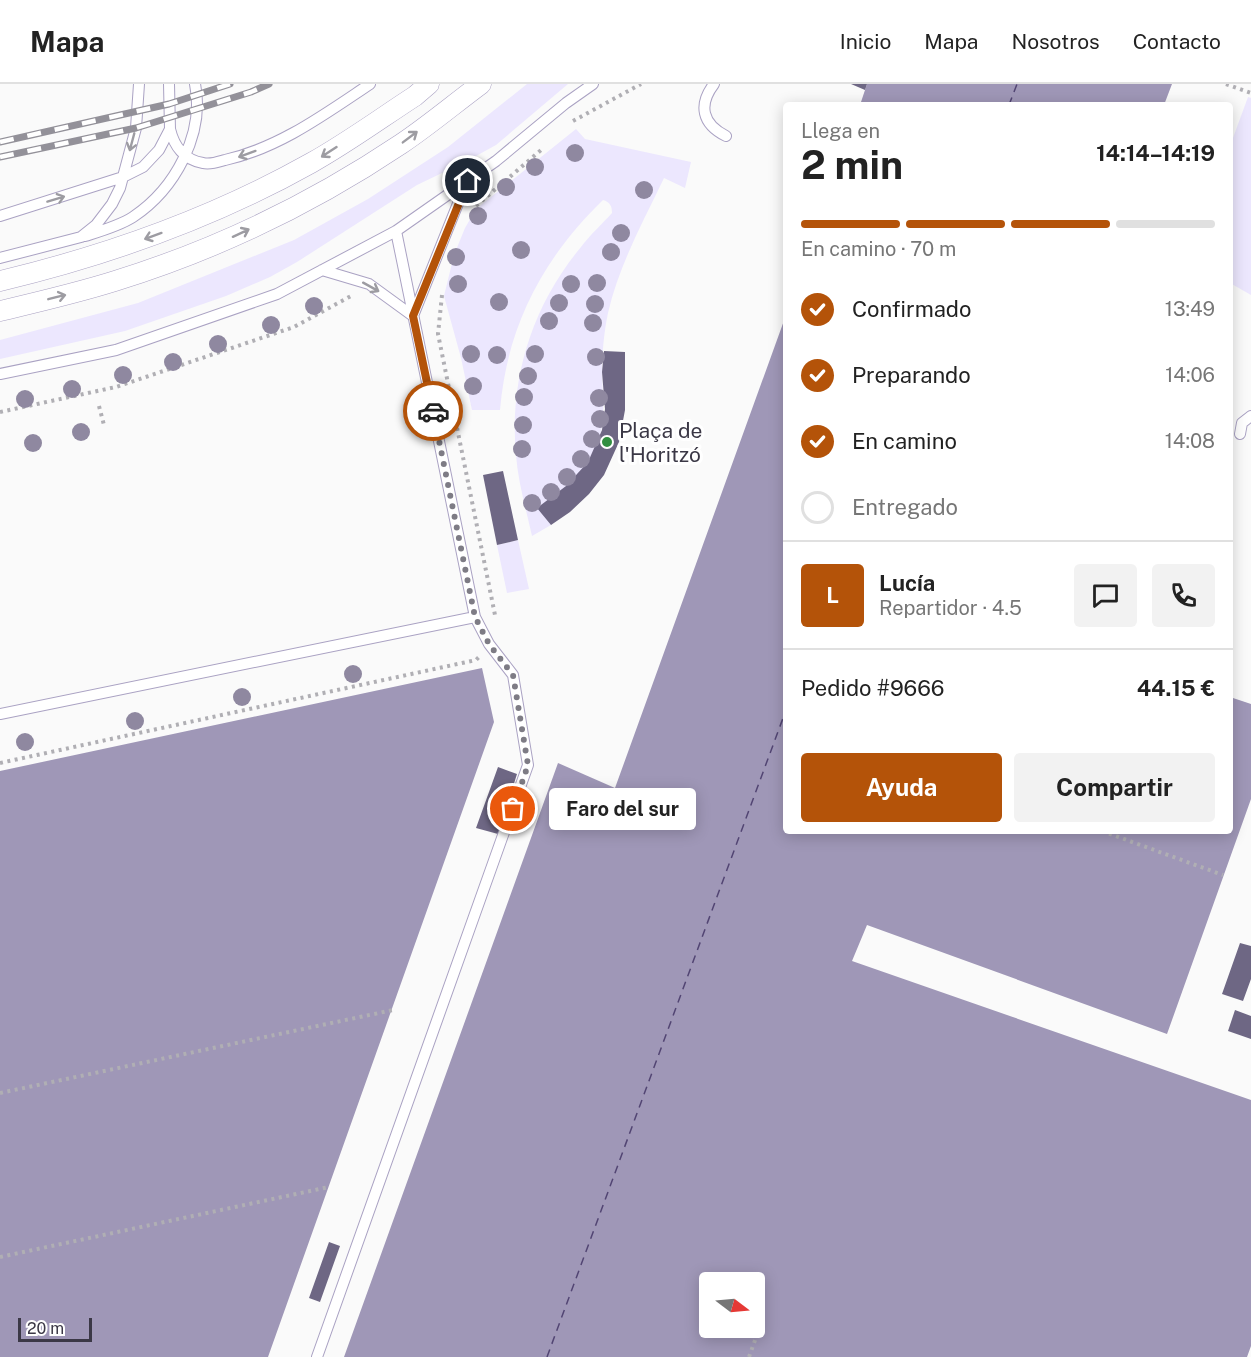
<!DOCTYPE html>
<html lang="es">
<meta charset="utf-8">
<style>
:root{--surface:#fff;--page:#f2f2f2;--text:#222;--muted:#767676;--line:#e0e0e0;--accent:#b45309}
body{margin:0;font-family:"Public Sans",sans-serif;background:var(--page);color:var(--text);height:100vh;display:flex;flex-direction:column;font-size:22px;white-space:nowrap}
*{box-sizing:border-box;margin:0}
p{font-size:20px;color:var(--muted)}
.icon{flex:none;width:33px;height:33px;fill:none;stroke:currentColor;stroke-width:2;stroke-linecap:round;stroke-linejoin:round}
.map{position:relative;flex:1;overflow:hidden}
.sheet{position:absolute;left:783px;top:18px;width:450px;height:732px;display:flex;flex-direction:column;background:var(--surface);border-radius:6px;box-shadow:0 3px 15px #0003}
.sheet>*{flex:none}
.needle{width:39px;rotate:106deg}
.tools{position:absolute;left:699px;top:1188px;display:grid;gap:12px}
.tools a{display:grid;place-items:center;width:66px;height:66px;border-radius:6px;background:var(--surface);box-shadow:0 3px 15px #0003;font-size:30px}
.scale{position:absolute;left:18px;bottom:15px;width:74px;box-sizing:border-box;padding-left:6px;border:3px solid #3b3846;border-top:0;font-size:16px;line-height:21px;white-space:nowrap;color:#3b3846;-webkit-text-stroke:4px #fff;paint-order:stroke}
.pin{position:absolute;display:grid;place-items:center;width:51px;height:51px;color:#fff;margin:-26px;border:3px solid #fff;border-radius:50%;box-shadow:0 2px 6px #0007}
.courier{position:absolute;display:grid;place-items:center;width:60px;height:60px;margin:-30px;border:4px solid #b45309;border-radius:50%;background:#fff;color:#222;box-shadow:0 2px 8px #0007}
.bubble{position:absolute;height:42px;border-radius:6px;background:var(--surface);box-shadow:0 3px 15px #0003;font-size:20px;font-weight:700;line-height:42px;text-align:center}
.head em{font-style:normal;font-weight:700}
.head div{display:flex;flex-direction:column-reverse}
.head{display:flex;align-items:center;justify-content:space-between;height:102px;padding:0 18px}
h1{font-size:39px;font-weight:700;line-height:45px}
.bar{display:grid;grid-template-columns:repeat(4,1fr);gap:9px 6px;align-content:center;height:72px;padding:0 18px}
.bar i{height:8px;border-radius:4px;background:var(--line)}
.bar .selected{background:var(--accent)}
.bar p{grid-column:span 4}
.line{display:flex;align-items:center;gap:15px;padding:0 18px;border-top:2px solid var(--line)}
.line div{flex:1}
.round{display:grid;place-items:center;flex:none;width:63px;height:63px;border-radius:6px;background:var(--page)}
ol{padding:0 18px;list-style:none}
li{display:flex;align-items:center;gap:18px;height:66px}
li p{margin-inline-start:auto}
li .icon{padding:6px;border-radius:50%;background:var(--accent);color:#fff;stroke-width:4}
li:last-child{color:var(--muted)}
li i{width:33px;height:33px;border:3px solid var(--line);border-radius:50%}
.cta{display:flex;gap:12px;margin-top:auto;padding:12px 18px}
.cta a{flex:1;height:69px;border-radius:6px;background:var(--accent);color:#fff;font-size:24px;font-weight:700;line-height:69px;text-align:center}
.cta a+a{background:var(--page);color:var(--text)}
header{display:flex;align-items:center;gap:36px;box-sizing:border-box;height:84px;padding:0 30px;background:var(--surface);border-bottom:2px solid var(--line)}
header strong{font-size:28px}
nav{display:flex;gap:33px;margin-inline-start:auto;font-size:21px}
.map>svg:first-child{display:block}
.green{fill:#ece7fe}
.water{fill:#9f97b7;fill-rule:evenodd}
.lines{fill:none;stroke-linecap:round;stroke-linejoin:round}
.ferry{stroke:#524573;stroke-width:1.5;stroke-dasharray:8 6;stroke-linecap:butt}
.building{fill:#6e6784}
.service-casing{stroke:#aaa2c3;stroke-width:12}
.minor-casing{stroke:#aaa2c3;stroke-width:21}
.path{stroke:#b0afb4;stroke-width:4;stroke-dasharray:3 4.5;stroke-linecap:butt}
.service{stroke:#fff;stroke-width:10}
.minor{stroke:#fff;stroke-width:20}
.rail-casing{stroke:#939199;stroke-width:7}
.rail{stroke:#fff;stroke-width:4.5;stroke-dasharray:14;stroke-linecap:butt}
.tree{fill:#8f88a0}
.oneway{stroke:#9d9ca2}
.done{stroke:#7e7c85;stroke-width:6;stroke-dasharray:0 10.8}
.route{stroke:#b45309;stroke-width:8}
.poi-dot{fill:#328f41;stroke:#fff;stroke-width:2}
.labels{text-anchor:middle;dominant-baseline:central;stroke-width:6;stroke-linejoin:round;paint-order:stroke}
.poi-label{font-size:21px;fill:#3b3846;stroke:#fff;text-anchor:start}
</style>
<header>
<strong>Mapa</strong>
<nav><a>Inicio</a><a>Mapa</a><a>Nosotros</a><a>Contacto</a></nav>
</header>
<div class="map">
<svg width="1251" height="1273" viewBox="0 0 1251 1273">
<rect width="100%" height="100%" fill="#fafafa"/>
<path class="green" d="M527,0H568L496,61L467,77L417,101L297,178L270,193L226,212L125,247L0,275V256L138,219L294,156L368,115L448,63Z
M1248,13L1251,14V211L1230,199V62Z
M576,45L585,55L691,78L685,104L664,94C643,138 619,181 608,229C604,248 602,269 602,289C603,323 608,346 588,378C576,396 555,411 538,424L551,441L532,452C526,425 518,398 516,371C509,295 532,222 581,163C590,151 602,140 612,129C612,122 610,118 603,116C543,174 507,242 500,326H472L461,274L444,212L454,171L465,144L476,125Z
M518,456L529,505L507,509L497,461Z"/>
<path class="water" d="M867,0H1172L1164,21H860Z
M786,231V747H1230V613L1251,620V715L1167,950L867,841L852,877L1251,1016V1262L1247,1273H344L558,679L615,704ZM754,1198V1244H710V1198Z
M482,584L494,638L268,1273H0V687Z"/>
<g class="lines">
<path class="ferry" d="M1009,21L1017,0
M547,1273L786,626"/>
</g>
<path class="building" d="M851,0H867L865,6Z
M604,267L625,268V326L619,358L604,391L589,410L570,428L551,441L537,424L566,402L588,378L602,346L605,325L602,288Z
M503,387L518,456L497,461L483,391Z
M498,683L517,690L498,750L476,744Z
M1240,859L1251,862V895L1243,917L1222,910Z
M1235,926L1251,932V955L1228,947Z
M329,1158L340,1162L320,1218L309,1214Z"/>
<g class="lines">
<defs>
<path id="service" d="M714,0C698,21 702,40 726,52
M170,45C174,62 184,76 203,79C210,81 218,78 225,76C279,64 325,30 370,0
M0,132L123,93L143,83L159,66L170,45L169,0
M85,152C101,147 119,142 133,133C175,105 205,50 195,0
M0,174L81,153L96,141L112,120L120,104L136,44L139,0
M322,186L369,200L413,232L467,97
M0,290L116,266L277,210L396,147L496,77L566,19L593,0
M1240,350L1242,339L1251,332
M0,630L475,533
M317,1273L528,681L513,591L489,560L475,533L396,147"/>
<path id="minor" d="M0,197C109,171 213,134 311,79C347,59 381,34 415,12L429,0
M0,227C38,218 77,209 115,197C215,166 313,119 401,60C428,42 454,20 481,0"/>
</defs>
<use href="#service" class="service-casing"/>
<use href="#minor" class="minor-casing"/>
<path class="path" d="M1226,0L1251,9
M573,37L641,0
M476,122L541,66
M442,211L438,250L495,531
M99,322L104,341
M0,328L116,303L294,243L351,212
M0,679L476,576L479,573
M1102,747L1223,791
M0,1009L393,926
M0,1173L329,1103
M749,1273L763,1234"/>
<use href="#service" class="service"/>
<use href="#minor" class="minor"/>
<defs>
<path id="rail" d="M0,58L169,20L230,0
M0,73L136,44L251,8L269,0"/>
</defs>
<use href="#rail" class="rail-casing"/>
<use href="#rail" class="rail"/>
</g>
<g class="tree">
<circle cx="575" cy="69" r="9"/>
<circle cx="535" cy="83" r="9"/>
<circle cx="506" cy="103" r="9"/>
<circle cx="644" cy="106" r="9"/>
<circle cx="478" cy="132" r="9"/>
<circle cx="621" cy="149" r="9"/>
<circle cx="521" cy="166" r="9"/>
<circle cx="611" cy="168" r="9"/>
<circle cx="456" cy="173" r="9"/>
<circle cx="597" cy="199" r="9"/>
<circle cx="458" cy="200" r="9"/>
<circle cx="571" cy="200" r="9"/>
<circle cx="499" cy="218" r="9"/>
<circle cx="559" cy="219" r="9"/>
<circle cx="595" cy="220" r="9"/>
<circle cx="314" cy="222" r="9"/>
<circle cx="549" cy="237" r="9"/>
<circle cx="593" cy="239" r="9"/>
<circle cx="271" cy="241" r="9"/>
<circle cx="218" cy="260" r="9"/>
<circle cx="471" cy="270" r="9"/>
<circle cx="535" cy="270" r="9"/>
<circle cx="497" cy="271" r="9"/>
<circle cx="596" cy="273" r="9"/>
<circle cx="173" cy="278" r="9"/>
<circle cx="123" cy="291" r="9"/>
<circle cx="528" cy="292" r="9"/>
<circle cx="473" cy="302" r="9"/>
<circle cx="72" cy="305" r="9"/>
<circle cx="524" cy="313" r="9"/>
<circle cx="599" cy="314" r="9"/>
<circle cx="25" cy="315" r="9"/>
<circle cx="600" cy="335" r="9"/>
<circle cx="523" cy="341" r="9"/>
<circle cx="81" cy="348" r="9"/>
<circle cx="592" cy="355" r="9"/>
<circle cx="33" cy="359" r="9"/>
<circle cx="522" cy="365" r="9"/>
<circle cx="581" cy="375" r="9"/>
<circle cx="567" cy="393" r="9"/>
<circle cx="551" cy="408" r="9"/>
<circle cx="532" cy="419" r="9"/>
<circle cx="353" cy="590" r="9"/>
<circle cx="242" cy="613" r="9"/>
<circle cx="135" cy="637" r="9"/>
<circle cx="25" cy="658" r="9"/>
</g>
<defs><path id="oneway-shaft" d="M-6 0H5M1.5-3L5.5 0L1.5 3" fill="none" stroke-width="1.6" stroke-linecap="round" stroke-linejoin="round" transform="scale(1.5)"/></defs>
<g class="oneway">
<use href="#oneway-shaft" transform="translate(410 53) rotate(-37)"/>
<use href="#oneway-shaft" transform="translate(132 58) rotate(105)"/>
<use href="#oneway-shaft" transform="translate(329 68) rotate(147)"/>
<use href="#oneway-shaft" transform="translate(247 70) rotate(160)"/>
<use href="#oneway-shaft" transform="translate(56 115) rotate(-17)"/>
<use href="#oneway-shaft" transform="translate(241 149) rotate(-25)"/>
<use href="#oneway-shaft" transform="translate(153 152) rotate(160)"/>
<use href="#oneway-shaft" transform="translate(371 203) rotate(29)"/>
<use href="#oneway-shaft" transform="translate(57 213) rotate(-14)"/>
</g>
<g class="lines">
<path class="done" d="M433,327L475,533L489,560L513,591L528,681L513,725"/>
<path class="route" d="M433,327L413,232L468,97"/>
</g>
<circle class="poi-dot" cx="607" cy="358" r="6"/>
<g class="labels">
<g class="poi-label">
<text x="619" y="346">Plaça de<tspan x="619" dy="24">l'Horitzó</tspan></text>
</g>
</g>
</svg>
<div class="tools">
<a><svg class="needle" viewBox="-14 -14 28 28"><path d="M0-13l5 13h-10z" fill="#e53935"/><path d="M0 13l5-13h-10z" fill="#767676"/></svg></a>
</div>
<div class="scale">20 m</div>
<div class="pin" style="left:513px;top:725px;background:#ea580c"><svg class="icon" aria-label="bag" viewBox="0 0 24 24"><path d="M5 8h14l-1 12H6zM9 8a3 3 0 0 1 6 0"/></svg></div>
<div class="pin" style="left:468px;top:97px;background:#1f2937"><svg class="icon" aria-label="home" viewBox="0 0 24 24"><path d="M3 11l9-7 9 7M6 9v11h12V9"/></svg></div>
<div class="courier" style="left:433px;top:327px"><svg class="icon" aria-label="car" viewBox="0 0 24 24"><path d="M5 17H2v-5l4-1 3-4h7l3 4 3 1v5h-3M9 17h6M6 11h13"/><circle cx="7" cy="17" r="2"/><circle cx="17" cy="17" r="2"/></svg></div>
<div class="bubble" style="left:549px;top:704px;width:147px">Faro del sur</div>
<section class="sheet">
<div class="head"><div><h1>2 min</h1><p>Llega en</p></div><em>14:14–14:19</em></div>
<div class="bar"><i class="selected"></i><i class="selected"></i><i class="selected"></i><i></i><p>En camino · 70 m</p></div>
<ol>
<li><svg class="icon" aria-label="check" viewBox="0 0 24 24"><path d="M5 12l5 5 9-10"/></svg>Confirmado<p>13:49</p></li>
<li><svg class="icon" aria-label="check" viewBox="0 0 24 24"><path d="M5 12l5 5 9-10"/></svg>Preparando<p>14:06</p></li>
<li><svg class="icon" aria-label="check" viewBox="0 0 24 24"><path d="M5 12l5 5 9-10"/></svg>En camino<p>14:08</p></li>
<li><i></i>Entregado</li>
</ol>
<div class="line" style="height:108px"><b class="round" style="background:var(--accent);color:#fff">L</b><div><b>Lucía</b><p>Repartidor · 4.5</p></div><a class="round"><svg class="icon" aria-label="chat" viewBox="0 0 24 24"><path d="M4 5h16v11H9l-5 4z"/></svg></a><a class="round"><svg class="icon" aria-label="phone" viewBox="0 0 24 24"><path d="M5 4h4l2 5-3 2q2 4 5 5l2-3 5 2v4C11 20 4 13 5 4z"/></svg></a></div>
<div class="line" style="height:78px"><div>Pedido #9666</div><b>44.15 €</b></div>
<div class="cta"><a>Ayuda</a><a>Compartir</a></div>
</section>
</div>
